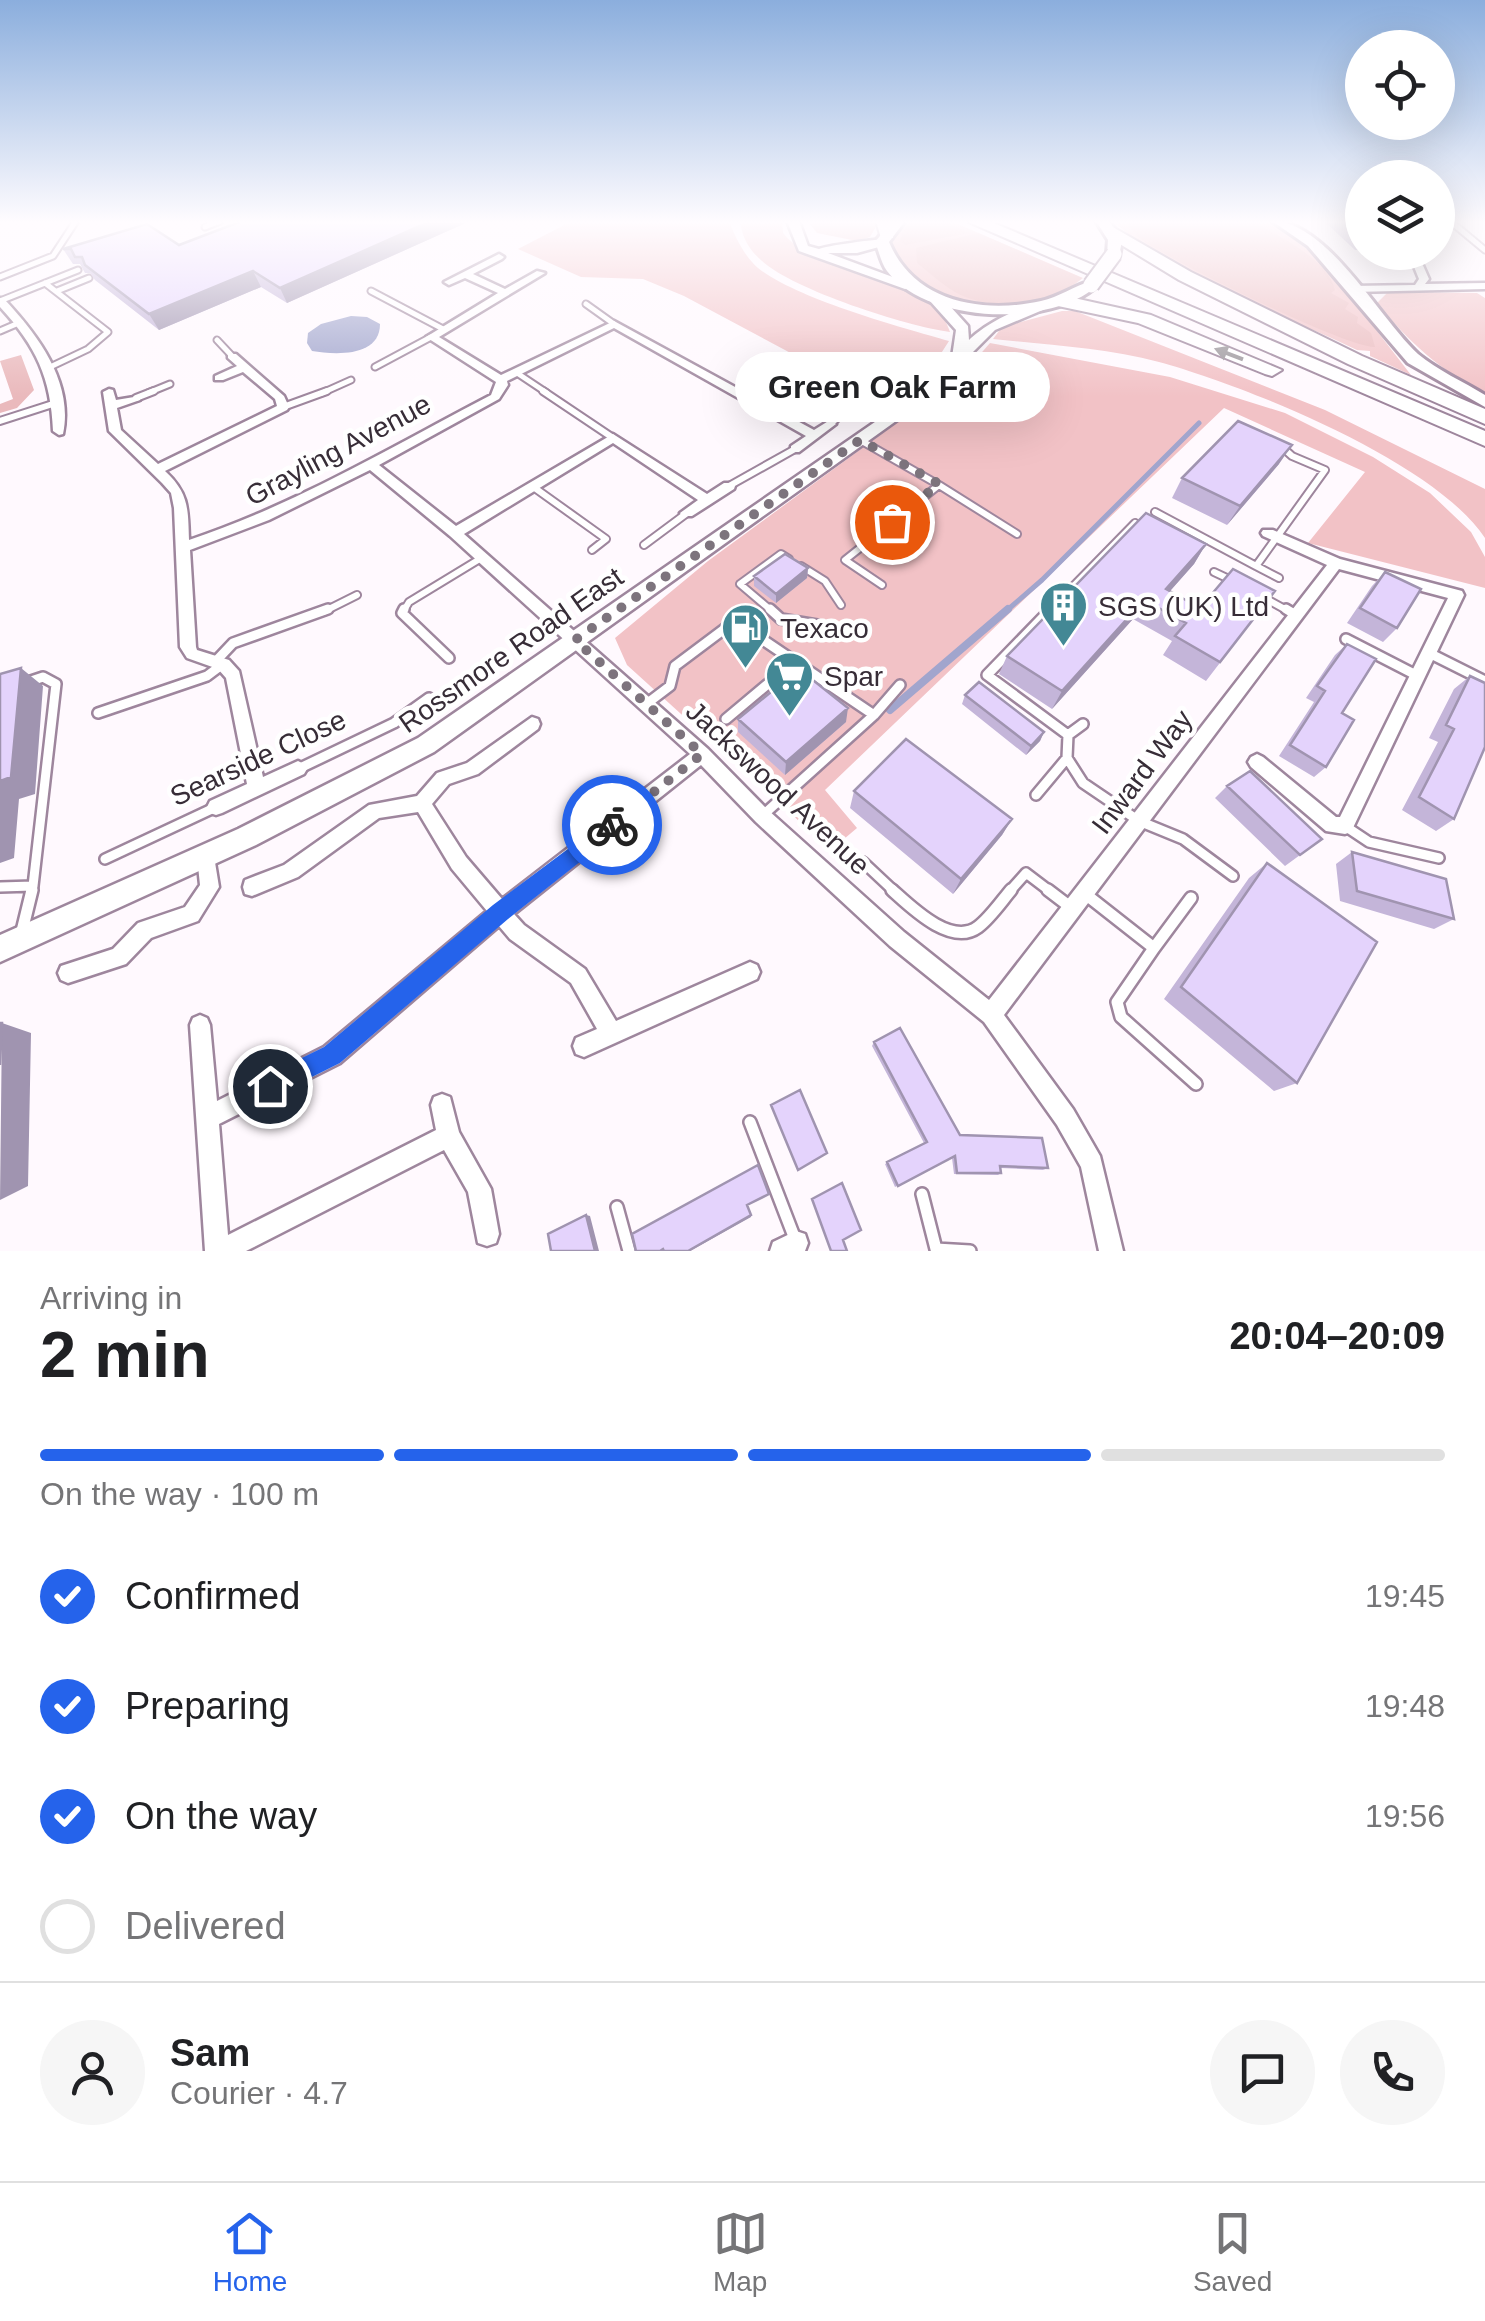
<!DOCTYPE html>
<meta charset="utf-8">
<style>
:root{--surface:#fff;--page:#f6f6f6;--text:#202124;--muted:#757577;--line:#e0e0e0;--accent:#2563eb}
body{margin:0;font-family:Arial,sans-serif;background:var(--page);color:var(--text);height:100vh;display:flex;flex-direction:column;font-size:38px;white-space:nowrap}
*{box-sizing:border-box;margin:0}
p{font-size:32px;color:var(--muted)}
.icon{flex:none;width:55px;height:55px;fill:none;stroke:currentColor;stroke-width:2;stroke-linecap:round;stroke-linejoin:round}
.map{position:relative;height:1251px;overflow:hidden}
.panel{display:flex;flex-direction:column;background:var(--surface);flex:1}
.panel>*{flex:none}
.tools{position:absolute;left:1345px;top:30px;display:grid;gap:20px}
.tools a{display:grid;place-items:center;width:110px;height:110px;border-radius:50%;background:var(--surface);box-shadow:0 10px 40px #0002;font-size:50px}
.pin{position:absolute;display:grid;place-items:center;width:85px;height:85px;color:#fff;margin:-42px;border:5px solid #fff;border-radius:50%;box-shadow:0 2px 10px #0007}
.courier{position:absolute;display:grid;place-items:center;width:100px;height:100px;margin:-50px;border:8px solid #2563eb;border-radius:50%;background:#fff;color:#222;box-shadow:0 2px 12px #0007}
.bubble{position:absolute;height:70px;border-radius:35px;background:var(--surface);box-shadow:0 10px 40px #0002;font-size:32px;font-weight:800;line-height:70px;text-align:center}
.summary em{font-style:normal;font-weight:800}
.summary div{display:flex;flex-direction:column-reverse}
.summary{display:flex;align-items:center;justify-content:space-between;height:170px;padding:0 40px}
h1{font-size:65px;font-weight:800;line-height:75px}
.bar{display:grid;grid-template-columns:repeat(4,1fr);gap:15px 10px;align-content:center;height:120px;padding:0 40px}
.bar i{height:12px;border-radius:8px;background:var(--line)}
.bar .active{background:var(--accent)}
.bar p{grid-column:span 4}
.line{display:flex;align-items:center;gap:25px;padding:0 40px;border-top:2px solid var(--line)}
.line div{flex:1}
.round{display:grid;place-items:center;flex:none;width:105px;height:105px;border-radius:52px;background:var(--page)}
ol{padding:0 40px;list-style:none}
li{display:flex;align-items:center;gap:30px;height:110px}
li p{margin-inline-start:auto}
li .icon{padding:10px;border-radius:50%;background:var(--accent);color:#fff;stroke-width:4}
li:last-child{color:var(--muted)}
li i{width:55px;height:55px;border:5px solid var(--line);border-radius:50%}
.tab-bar{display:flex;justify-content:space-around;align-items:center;height:140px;border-top:2px solid var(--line);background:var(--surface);font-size:28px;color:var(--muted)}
.tab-bar a{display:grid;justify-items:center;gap:5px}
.tab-bar .active{color:var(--accent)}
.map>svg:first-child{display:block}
.green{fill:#f2c2c6}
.forest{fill:#eab9bc}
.water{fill:#a1a5cd}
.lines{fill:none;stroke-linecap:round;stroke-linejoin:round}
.stream-far1{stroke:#a1a5cd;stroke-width:5}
.stream{stroke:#a1a5cd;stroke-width:8}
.lane-far3-casing{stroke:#9e869d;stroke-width:9}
.lane-far2-casing{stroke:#9e869d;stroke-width:10}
.lane-far1-casing{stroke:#9e869d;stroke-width:14}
.lane-casing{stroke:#9e869d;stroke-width:16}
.street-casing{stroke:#9e869d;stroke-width:5}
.secondary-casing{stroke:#9e869d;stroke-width:5}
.primary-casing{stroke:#9e869d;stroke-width:6}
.highway-casing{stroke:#9e869d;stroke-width:4}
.lane-far3{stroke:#fff;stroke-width:5}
.lane-far2{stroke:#fff;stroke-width:6}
.lane-far1{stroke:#fff;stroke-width:9}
.lane{stroke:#fff;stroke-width:11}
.street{fill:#fff;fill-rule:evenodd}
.secondary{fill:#fff;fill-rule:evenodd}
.primary{fill:#fff;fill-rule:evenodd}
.highway{fill:#fff;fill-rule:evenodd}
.primary-bridge-casing{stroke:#9e869d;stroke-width:19;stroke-linecap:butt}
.primary-bridge{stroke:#fff;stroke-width:15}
.wall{fill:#c4b5d9}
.shaded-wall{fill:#a094b0}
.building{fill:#e4d3fc;stroke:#a094b0;stroke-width:2.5}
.oneway{fill:#9b969b}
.route{fill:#2563eb}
.done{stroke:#7d747d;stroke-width:10;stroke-dasharray:0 18}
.labels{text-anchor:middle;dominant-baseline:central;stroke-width:9;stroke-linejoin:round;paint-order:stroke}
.street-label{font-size:28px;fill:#372d37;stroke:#fff}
.poi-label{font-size:28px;fill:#372d37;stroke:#fff;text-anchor:start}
</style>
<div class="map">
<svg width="1485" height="1251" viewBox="0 0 1485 1251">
<rect width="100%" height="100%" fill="#fff9fe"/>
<path class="green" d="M572,221H729C735,237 745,257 758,268C797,299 900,327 949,341L931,369L888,405L684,296L643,279L581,277L518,249Z
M740,221H782L783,233C819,279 934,274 950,332C906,326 794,290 762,261C749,250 742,237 740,221Z
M911,221H951L1083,278C1029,323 926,311 890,249L894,236Z
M1113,221L1271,223L1322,260L1411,375L1370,356V351L1357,350C1286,316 1168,273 1113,221Z
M1409,292L1477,293L1485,298V393C1439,370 1409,342 1377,303L1387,293Z
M1062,311H1075L1325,410L1485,489V538C1435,462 1247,386 1159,362C1106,348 1048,345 993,339L1002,327Z
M990,343L1170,377L1285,413L1373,457L1430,493L1471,532L1485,557V588L1308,543L1365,472L1224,408L825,790L857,828L831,850L627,665L615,638L708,561L962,375Z"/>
<path class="forest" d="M801,221H876L878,223L870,237L857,241L817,233L810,224L816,222Z
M912,221H943L969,233L905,245L900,241L905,228Z
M1254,221C1280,238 1327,258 1335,290L1331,293L1349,303L1345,309L1358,317L1357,323L1371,333L1375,347C1348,349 1167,259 1141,239C1135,235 1130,227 1125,222Z
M978,233L1082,278C1050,306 993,313 955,292C941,284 929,272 917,263L916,248Z
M21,355L34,390L17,408L0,413V404L13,399L0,361Z"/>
<path class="water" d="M351,316L367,317L380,324C380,357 336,355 312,351L307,343L308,333L321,324Z"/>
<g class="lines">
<path class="stream-far1" d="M1005,612L1042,580L1199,423"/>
<path class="stream" d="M890,710L1008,609"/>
<defs>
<path id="lane-far3" d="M1450,221L1485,250
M205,227L220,221
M0,277L53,256L76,221
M45,283L108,332L88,349L48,368
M57,291L89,278
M371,291L443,329
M0,301L78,270
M586,304L614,324
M0,331L21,322
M217,340L232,356
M375,367L431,337
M517,373L547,393
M148,393L170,384
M322,393L351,380"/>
<path id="lane-far2" d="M543,391L613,438
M136,398L154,391
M283,407L327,391
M0,421L59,402
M830,424L852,406
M860,440L939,485L845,560L882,585
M939,485L1017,534
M532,486L606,539L592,550
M729,486L795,449
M1155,512L1256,566L1325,470L1292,456L1282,447
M644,545L687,513
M801,566L825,581L841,605
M1256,566L1279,578
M1214,572L1231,580
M1261,596L1290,612
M323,612L357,595
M403,612L409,602L483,557
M773,612L740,584L781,554L789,559
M1048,612L1135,523"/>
<path id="lane-far1" d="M404,609L402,613L449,658
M770,609L781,619L817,625
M1051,609L987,675L1068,735
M1286,609L1296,615
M1346,639L1418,676
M1429,653L1485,681
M216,661L233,643L328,609
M28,682L43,677L56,684L33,886
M645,705L670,686L675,666L735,621L874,715
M98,713L207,676L223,664
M726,719L794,662
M1083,724L1068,735L1067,758L1083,783L1139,821L1183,839L1233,876
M298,769L394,723L429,698
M1036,795L1067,758
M762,816L874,715L900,685
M1345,826L1369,842L1439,858
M105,859L214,808
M863,862L895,892
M0,887L33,886L31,892
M1009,892L1026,873L1051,892"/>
<path id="lane" d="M892,890C911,907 951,947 978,927C990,918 1001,902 1011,890
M1048,890L1069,906
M1084,893L1154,948L1117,1002L1121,1017L1196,1084
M22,931L32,890
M1154,948L1191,898
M750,1122L795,1239
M922,1194L936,1249L970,1251
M617,1207L629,1251"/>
<path id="street" d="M1408,252H1417L1429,279L1425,284L1485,283V289L1352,292L1347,289L1352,286L1415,285L1419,279Z
M499,254L504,257L502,259L473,274L505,289L537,271L545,273L439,337L501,375L614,321L814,430L830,420L836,424L799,452H791V446L806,436L614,328L507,381L508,385L499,399L379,465L456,526L613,434L707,494L724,483H734L735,486L734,489L692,516H682L680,513L698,500L613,443L464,534L708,749L768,810L904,932L989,1000L1327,565L1263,536L1261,533L1263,530H1273L1340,559L1462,591L1464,595L1351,832L1345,834L1326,831L1251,767L1248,762L1251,757L1257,754L1263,757L1336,817H1340L1448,598L1339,569L1004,1015L1073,1109L1100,1156L1123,1251H1099L1081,1167L1057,1125L984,1022L890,946L756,822L701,765L514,914L524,925L585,969L616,1021L750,962L757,965L760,972L757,979L584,1057L576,1054L573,1046L576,1038L597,1029L571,983L510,939L499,926L340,1063L219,1124L228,1235L436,1130L431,1105L434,1097L442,1094L450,1097L459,1132L491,1189L499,1234L496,1243L487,1246L478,1243L468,1192L444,1150L246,1251H205L190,1025L193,1018L200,1015L207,1018L210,1025L217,1101L324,1047L487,911L452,869L418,812L379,818L298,877L252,896L245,894L243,887L245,880L284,865L369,805L417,796L437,773L467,763L532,717L538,719L540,724L538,729L478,774L449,784L432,804L466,857L502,899L690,754L450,536L370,470L269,520L190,550L196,647L197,650L229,660L239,671L263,777L298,761L304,764L307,769L304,774L222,813L216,815L210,813L207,807L210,801L247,784L226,678L218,669L187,658L180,647L174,508L171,493L162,483L109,431L103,392L109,389L113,390L116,400L140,396V400L117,408L121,430L158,464L277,406L275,399L243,372L223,380H215V376L237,366L228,358V354H236L284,396L289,407L287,410L165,471C189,493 188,509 189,540C297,504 391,447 491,395L496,382L426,337L498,293L465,278L449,285L444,282Z
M0,298L4,299C37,334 74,382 63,434L59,435L53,431C51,378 36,346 0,307Z
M206,847L213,850L219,887L198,921L151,938L126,964L68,983L61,980L58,973L61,966L113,949L138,923L185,907L200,885L197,856L199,850Z
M796,1231L805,1234L808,1243L805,1251H770L773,1242Z"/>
<path id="secondary" d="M787,221H799L808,246L819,249C824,246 877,239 886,239V245L857,253H828L917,286L905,289L799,251Z
M930,295H940L968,326L969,340C983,326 1027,299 1045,309L995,330L924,401L434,752L256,845L0,962V935L238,829L418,738L914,395L952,357L956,330L930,301Z"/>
<path id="primary" d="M892,221H905L889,242C914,302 982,314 1041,301C1059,297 1074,286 1091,281L1098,285C1051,328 927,324 887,271C881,263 879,251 875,242Z
M1096,221H1109L1122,240L1119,257L1107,254L1108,240Z
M1272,221C1327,221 1379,318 1418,354C1437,370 1464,382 1485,395V407L1408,363L1308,246Z"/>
<path id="highway" d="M876,221H892L893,238H881Z
M966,221H989L1485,431V446Z
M1111,226L1191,272L1362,356L1485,409V424L1348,364L1179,280L1105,235L1103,231Z
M1065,296L1151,315L1282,370L1272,376L1265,374L1138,323L1058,306L1056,302Z"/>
</defs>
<use href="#lane-far3" class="lane-far3-casing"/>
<use href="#lane-far2" class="lane-far2-casing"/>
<use href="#lane-far1" class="lane-far1-casing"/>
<use href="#lane" class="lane-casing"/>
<use href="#street" class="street-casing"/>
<use href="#secondary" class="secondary-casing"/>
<use href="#primary" class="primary-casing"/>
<use href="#highway" class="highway-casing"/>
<use href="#lane-far3" class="lane-far3"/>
<use href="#lane-far2" class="lane-far2"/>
<use href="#lane-far1" class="lane-far1"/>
<use href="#lane" class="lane"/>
<use href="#street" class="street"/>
<use href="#secondary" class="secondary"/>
<use href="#primary" class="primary"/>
<use href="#highway" class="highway"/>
<defs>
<path id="primary-bridge" d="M1091,285L1114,254"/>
</defs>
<use href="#primary-bridge" class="primary-bridge-casing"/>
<use href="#primary-bridge" class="primary-bridge"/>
</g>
<path class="wall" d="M470,221L287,303L261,287L159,330L95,280L90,273H85L80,264H73L63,249L179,245Z
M1324,221H1362V250H1355Z
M1279,464L1227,525L1172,498L1182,478Z
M1206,544L1194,564L1170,591L1200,608L1275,591L1206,681L1163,655L1172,641L1133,619L1052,709L999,674L1007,656Z
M808,568L807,578L776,603L754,586V576Z
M1385,572L1397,628L1383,642L1347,623L1372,586Z
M1347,644L1342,713L1326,767L1314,777L1279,756L1314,702L1306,698L1335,655Z
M1470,676L1454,819L1436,831L1402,810L1438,742L1429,738L1454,689Z
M965,695L1044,732L1040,741L1026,755L962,704Z
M738,719L846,722L785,775L738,732Z
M1227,786L1322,839L1285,866L1215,798Z
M854,791L1012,819L1002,835L953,894L850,808Z
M1352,852L1454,919L1434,929L1340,901L1336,864Z
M1267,863L1297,1083L1274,1091L1164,999L1249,878Z
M874,1042L960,1135L1048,1168L1043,1170L1001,1168V1173L998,1175L954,1174L952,1158L895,1187L885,1164L924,1143L872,1046Z"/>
<path class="shaded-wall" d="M431,221H470L287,303L280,288Z
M253,271L261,287L159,330L149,314Z
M1292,445L1279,464L1227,525L1240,506Z
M1206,544L1194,564L1155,608L1166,589Z
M808,568L807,578L776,603V594Z
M1144,600L1133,619L1052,709L1062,691Z
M21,668L43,686L35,794L19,799L14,858L0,863V781Z
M848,708L846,722L785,775L786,762Z
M1044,732L1040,741L1026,755L1031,746Z
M1012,819L1002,835L953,894L961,879Z
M2,1023L31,1033L28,1186L0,1200Z
M586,1215L590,1216L599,1251H595Z
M751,1215V1217L690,1251H688Z"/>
<path class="building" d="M242,221H431L280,288L253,271L149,314L85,265L82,257H75L71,249H63L147,224L179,245Z
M1347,221H1362V235Z
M1238,421L1292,445L1240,506L1182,478Z
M1146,513L1206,544L1166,589L1200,608L1233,569L1275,591L1220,662L1175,636L1186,623L1144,600L1062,691L1007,656Z
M785,554L808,568L776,594L754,576Z
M1385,572L1421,589L1397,628L1360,608Z
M1347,644L1376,659L1342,713L1354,720L1326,767L1290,745L1325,691L1317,686Z
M21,668L11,777L0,781V674Z
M799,669L848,708L786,762L738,719Z
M1470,676L1485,683V747L1454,819L1419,797L1454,729L1446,725Z
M979,682L1044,732L1031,746L965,695Z
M906,739L1012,819L961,879L854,791Z
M1250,771L1322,839L1300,855L1227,786Z
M1352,852L1446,879L1454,919L1357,891Z
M1267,863L1377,942L1297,1083L1181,987Z
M0,1023H2L0,1065Z
M900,1028L960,1135L1042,1138L1048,1168L1000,1166L1001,1173H957L955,1156L898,1186L887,1162L927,1142L874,1042Z
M800,1090L827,1153L798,1170L771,1105Z
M758,1165L769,1194L747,1205L751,1215L688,1251H664L663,1249L660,1251H636L632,1234Z
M842,1183L861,1230L843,1240L847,1251H831L812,1199Z
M586,1215L595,1251H551L548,1234Z"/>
<defs><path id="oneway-solid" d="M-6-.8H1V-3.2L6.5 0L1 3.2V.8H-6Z" transform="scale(2.5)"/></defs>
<use class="oneway" href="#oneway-solid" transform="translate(1229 354) rotate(-159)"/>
<linearGradient id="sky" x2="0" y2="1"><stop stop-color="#8baedd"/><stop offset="0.56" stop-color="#fffcff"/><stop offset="1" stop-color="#fffcff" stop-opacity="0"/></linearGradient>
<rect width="1485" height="397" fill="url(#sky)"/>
<path class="route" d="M612,816L619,819V831L508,919L340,1063L270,1098L261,1094L258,1086L261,1078L324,1047L493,905Z"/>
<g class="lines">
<path class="done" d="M612,825L702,754L575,640L860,440L939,484L892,522"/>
</g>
<defs>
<symbol id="building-pin" viewBox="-11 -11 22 30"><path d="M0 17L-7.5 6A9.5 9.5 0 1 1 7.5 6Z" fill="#438895" stroke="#fff"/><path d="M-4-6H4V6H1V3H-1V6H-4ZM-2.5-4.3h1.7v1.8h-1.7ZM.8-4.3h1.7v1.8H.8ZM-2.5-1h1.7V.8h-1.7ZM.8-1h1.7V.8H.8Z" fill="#fff"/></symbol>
<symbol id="fuel-pin" viewBox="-11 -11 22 30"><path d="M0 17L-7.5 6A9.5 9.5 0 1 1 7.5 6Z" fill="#438895" stroke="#fff"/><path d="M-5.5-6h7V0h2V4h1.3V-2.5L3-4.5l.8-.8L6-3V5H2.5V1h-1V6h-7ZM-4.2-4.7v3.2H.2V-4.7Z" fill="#fff"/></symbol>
<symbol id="supermarket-pin" viewBox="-11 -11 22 30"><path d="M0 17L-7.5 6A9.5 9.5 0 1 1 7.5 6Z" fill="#438895" stroke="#fff"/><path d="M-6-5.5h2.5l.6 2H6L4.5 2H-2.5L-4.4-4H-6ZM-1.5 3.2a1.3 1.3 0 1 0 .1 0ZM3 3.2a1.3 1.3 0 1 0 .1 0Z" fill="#fff"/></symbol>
</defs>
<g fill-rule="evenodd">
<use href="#building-pin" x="1036" y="578" width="55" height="75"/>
<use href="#fuel-pin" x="718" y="600" width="55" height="75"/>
<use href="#supermarket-pin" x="762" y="648" width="55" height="75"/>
</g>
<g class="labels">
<g class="street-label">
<text transform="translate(338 450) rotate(-28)">Grayling Avenue</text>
<text transform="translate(511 650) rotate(-35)">Rossmore Road East</text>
<text transform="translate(258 758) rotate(-25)">Searside Close</text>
<text transform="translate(1142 772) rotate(-53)">Inward Way</text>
<text transform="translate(778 788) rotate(43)">Jackswood Avenue</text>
</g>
<g class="poi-label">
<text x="1098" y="606">SGS (UK) Ltd</text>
<text x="780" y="628">Texaco</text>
<text x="824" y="676">Spar</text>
</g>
</g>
</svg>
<div class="tools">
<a><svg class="icon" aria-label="locate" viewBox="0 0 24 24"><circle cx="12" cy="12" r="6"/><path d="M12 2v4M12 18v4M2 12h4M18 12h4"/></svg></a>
<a><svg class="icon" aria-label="layers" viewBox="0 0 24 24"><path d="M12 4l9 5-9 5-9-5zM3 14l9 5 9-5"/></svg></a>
</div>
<div class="pin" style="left:892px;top:522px;background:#ea580c"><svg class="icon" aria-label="bag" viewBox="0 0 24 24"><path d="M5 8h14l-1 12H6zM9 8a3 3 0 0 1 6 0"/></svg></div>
<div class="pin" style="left:270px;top:1086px;background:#1f2937"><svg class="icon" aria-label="home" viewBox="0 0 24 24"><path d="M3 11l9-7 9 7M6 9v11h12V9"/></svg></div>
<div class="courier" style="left:612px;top:825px"><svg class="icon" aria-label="bike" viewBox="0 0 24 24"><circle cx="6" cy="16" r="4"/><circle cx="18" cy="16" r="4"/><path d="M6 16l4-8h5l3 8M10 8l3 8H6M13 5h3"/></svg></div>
<div class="bubble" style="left:735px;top:352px;width:315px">Green Oak Farm</div>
</div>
<section class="panel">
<div class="summary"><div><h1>2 min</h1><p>Arriving in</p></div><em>20:04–20:09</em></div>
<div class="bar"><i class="active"></i><i class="active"></i><i class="active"></i><i></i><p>On the way · 100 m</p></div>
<ol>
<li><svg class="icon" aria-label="check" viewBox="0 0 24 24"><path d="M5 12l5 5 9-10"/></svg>Confirmed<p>19:45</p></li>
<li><svg class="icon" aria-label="check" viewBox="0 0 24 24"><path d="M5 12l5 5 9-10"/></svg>Preparing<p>19:48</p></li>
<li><svg class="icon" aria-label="check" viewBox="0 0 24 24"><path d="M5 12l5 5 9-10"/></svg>On the way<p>19:56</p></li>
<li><i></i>Delivered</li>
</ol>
<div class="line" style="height:180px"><a class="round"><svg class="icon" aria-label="person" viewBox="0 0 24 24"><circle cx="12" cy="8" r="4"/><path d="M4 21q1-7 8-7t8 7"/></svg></a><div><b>Sam</b><p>Courier · 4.7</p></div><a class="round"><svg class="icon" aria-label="chat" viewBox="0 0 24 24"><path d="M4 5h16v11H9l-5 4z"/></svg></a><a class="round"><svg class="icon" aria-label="phone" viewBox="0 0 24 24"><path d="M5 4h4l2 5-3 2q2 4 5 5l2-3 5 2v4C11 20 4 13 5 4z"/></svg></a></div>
</section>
<nav class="tab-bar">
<a class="active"><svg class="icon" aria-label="home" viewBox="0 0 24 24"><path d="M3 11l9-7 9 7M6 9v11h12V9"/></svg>Home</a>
<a><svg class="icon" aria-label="map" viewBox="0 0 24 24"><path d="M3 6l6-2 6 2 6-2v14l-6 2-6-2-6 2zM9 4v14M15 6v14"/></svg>Map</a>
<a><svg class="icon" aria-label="saved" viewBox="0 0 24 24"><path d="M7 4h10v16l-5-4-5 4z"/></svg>Saved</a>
</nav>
